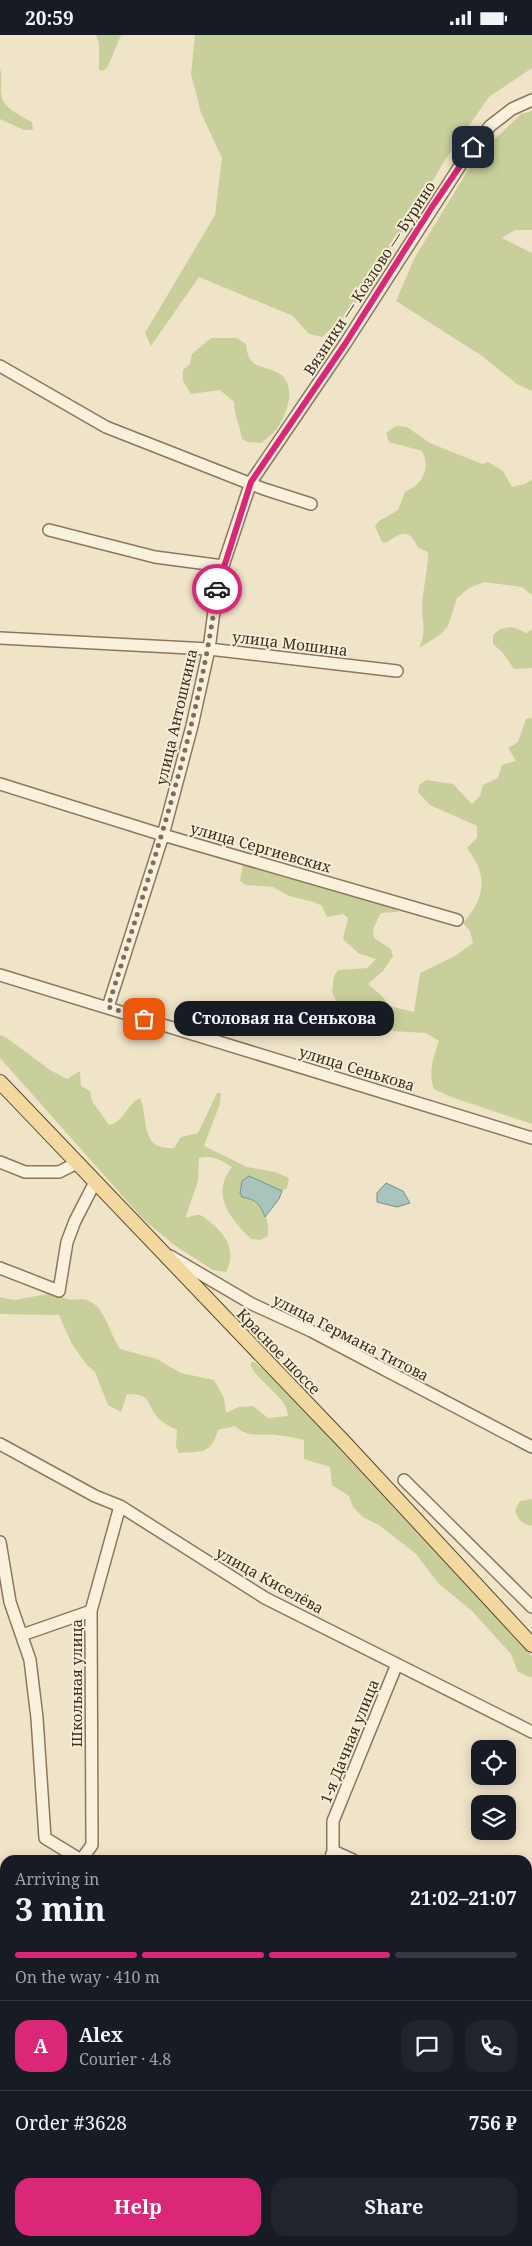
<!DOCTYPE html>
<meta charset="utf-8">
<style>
:root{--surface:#171b24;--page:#20242c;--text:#f1f3f6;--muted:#9ea1a6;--line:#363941;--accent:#db2777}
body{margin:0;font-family:"Noto Serif",serif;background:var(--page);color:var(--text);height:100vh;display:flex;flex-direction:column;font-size:19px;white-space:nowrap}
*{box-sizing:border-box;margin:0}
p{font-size:16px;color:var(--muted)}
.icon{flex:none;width:28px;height:28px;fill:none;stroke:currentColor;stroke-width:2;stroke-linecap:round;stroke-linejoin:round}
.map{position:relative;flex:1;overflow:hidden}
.sheet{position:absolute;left:0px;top:1820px;width:532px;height:391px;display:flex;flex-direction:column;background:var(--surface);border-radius:15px 15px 0 0;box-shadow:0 2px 12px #0003}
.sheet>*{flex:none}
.buttons{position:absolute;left:471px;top:1705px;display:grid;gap:10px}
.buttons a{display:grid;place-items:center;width:45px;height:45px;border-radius:10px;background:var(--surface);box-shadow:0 2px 12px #0003;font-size:25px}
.pin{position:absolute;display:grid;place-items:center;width:42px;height:42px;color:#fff;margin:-21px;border-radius:10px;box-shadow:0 2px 8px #0006}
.courier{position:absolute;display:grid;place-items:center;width:50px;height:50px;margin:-25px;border:4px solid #db2777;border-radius:50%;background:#fff;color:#222;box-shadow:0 1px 6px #0007}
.bubble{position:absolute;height:35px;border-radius:15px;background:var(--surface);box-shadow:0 2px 12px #0003;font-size:16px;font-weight:700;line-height:35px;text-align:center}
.headline em{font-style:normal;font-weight:700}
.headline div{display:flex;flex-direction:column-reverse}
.headline{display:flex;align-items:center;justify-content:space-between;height:85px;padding:0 15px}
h1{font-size:32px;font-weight:700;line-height:38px}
.bar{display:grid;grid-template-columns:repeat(4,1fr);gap:8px 5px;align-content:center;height:60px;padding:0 15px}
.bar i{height:6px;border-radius:4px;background:var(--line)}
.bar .selected{background:var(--accent)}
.bar p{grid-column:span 4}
.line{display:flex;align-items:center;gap:12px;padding:0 15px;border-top:1px solid var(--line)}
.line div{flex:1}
.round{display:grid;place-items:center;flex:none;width:52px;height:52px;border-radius:15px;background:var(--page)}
.primary-button{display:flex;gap:10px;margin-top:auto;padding:10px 15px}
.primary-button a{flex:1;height:58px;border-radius:15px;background:var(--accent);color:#fff;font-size:20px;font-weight:700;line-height:58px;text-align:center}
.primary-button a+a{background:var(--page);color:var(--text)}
.status{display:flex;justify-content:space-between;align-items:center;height:35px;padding:0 25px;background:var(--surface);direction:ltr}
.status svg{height:14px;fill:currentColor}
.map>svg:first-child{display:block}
.green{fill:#c9cf9b}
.water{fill:#a9c4bc;stroke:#6f938a}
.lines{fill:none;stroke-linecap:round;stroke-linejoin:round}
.minor-casing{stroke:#8d765c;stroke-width:14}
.major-casing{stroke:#5b4430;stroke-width:16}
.minor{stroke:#faf1dc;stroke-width:11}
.major{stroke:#f3d9a0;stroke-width:14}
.done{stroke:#7c6e5b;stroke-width:5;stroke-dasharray:0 9}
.route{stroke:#db2777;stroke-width:6}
.labels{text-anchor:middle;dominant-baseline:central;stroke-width:4;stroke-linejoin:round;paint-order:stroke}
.street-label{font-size:15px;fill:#3d2e20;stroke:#f7eed8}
</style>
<div class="status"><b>20:59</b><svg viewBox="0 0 49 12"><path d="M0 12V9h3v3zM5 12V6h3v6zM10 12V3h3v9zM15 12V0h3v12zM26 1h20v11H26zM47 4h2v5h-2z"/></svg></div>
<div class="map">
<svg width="532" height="2211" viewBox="0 0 532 2211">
<rect width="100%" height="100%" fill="#f0e4c8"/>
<path class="green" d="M96,0H121L108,31L103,36L99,35V8Z
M195,0H532V33L489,62L445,125L391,217L350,278L322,302L309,299L293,281L199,242L151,311L145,298L215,180L222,123L201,78L191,39Z
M0,34C3,42 0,49 1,58C2,73 20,80 32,87L33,95H24L0,84Z
M532,76V195H515L502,203L532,218V356L517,349L482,321L396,266L415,222L476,122L521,79Z
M211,303H237L246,309C248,336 264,329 280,339C297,350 287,379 278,392C274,398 267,403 262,408L248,407L242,404C240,391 234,380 234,367L220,355L191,359L183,346V335L190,329L192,319Z
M396,391L407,392L430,408L482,429L488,427L503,436L512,452L525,449L532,444V560L522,552L485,547L469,553L457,563L448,591L440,600L419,613C427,596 422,589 422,571C423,553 428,536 428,517L418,513C409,492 401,498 386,508L382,507L375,491L379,486L398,475L405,457C423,449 431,434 422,416L389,407L386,398Z
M512,592L527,598L532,594V633L514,634L502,617L493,609V600L500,594Z
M532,683V1089L451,1062L434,1054C428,1037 433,1023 439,1006L426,998L390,996L372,991L340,974L332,957L334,941L338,935L367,933L376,924L358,918L343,904L348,883L343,879L327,882L322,871L314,867L289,861L273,852L246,850L240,846L243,829L393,871L398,877L381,878L373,894L374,903L391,914L393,921L383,936L368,949L382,961L389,971L414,977L420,938L455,921L473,908L470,896L463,888C485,862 489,842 467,813L477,803V791L430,770L418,757L419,750L426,745L453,749L472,769L480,761L483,750L498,743L502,730L516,726L508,713L518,707L526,684Z
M0,1000L7,1003L50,1035L67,1044L80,1036L81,1051L90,1056L92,1066L109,1090C123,1088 127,1069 140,1063C149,1083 139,1116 174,1113L181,1102L198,1098L217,1058H221L220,1069L204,1111L247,1132L275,1137L289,1143L287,1153L282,1156L249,1141L242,1162C263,1167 269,1181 268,1201L260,1205L251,1204C230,1183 210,1160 232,1132C220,1125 213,1120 199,1123L198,1146L186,1181L187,1183C190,1182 196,1179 199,1180C203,1180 206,1184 209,1186C226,1199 237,1217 226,1237L213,1235L174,1210L143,1184L0,1023Z
M53,1258C58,1260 63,1263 68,1264C76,1266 83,1262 91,1267C105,1274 111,1301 120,1314L157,1324L181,1338L214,1345L224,1363L226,1378L239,1372L253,1371L268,1383L288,1381C288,1362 256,1346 250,1329L253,1326L284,1351L300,1372L532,1621V1643L518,1637L511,1619L473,1577L438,1548L416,1519L379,1490L364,1483L353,1472L349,1461L332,1450L330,1432L304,1424V1405C295,1403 286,1401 277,1400C260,1398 249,1404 235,1391L218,1395C211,1420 201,1416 179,1418L176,1412L177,1395C171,1392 164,1389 159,1384C144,1368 154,1359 127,1359L121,1377L108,1370L95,1337L86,1329L72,1309L59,1280L0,1279V1262L14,1265Z
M532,1464V1491C522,1489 518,1485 515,1475L520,1466Z
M532,2151V2211H415L413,2206H528V2155Z"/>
<path class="water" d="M249,1141L282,1156L279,1164L265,1182C260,1169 257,1165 242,1162L240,1158L242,1146Z
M386,1148L403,1156L410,1168L397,1172L377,1167V1158Z"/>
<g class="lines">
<defs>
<path id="minor" d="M0,331L106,392L264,454L311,469
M49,495L155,522L223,531
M0,603L209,614L397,636
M0,749L163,800L457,885
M0,940L532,1103
M108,972L163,800L192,691L209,614L218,546L251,447L345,309L465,123L490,91L512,74L532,65
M0,1127L25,1137H59L77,1128
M170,1221L252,1269L311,1296L532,1412
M0,1233L59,1256L67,1207L75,1186L95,1147
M0,1409L95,1461L120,1471L265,1563L532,1697
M404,1445L532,1572
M0,1507L10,1567L30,1625L37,1683L45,1803L81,1825
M22,1600L91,1576
M333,1816L353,1825
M81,1825L92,1810L91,1576L120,1471
M330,1825L333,1816V1786L397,1629
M247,2211L250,2206
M335,2211L338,2206"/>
<path id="major" d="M0,1047L345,1408L532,1610"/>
</defs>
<use href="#minor" class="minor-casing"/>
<use href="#major" class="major-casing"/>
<use href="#minor" class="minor"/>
<use href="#major" class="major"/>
</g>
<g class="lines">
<path class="done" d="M144,984L108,972C151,834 198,698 217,554"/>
<path class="route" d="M217,554L251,447L345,309L432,172L473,112"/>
</g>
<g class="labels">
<g class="street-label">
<text transform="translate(369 243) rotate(-57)">Вязники — Козлово — Бурино</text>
<text transform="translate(290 608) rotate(7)">улица Мошина</text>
<text transform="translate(176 682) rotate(-77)">улица Антошкина</text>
<text transform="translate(261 812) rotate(16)">улица Сергиевских</text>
<text transform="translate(357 1033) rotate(17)">улица Сенькова</text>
<text transform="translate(351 1302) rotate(27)">улица Германа Титова</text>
<text transform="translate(279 1316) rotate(46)">Красное шоссе</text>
<text transform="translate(270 1545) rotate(29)">улица Киселёва</text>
<text transform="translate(76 1648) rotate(-90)">Школьная улица</text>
<text transform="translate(349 1706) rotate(-68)">1-я Дачная улица</text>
</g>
</g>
</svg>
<div class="buttons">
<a><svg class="icon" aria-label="locate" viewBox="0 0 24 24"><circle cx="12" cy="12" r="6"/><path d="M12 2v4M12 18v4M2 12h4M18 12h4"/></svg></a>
<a><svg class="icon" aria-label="layers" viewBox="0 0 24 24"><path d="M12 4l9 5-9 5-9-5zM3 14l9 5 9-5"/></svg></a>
</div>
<div class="pin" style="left:144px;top:984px;background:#ea580c"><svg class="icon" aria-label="bag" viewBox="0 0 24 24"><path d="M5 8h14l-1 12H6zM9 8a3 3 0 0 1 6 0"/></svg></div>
<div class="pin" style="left:473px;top:112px;background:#1f2937"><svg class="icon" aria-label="home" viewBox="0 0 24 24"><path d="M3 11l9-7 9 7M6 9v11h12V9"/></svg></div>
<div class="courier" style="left:217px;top:554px"><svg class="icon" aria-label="car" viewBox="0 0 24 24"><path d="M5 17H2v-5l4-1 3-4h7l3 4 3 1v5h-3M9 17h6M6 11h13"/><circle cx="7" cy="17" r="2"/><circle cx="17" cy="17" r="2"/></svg></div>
<div class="bubble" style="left:174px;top:966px;width:220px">Столовая на Сенькова</div>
<section class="sheet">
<div class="headline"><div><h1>3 min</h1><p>Arriving in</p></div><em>21:02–21:07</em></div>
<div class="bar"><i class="selected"></i><i class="selected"></i><i class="selected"></i><i></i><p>On the way · 410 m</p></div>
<div class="line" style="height:90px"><b class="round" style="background:var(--accent);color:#fff">A</b><div><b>Alex</b><p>Courier · 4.8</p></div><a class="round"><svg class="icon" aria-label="chat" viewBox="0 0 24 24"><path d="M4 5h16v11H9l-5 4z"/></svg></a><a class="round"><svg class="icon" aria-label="phone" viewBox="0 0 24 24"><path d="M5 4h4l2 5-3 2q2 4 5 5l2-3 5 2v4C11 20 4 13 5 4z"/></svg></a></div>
<div class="line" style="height:65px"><div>Order #3628</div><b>756 ₽</b></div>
<div class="primary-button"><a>Help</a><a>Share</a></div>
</section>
</div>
